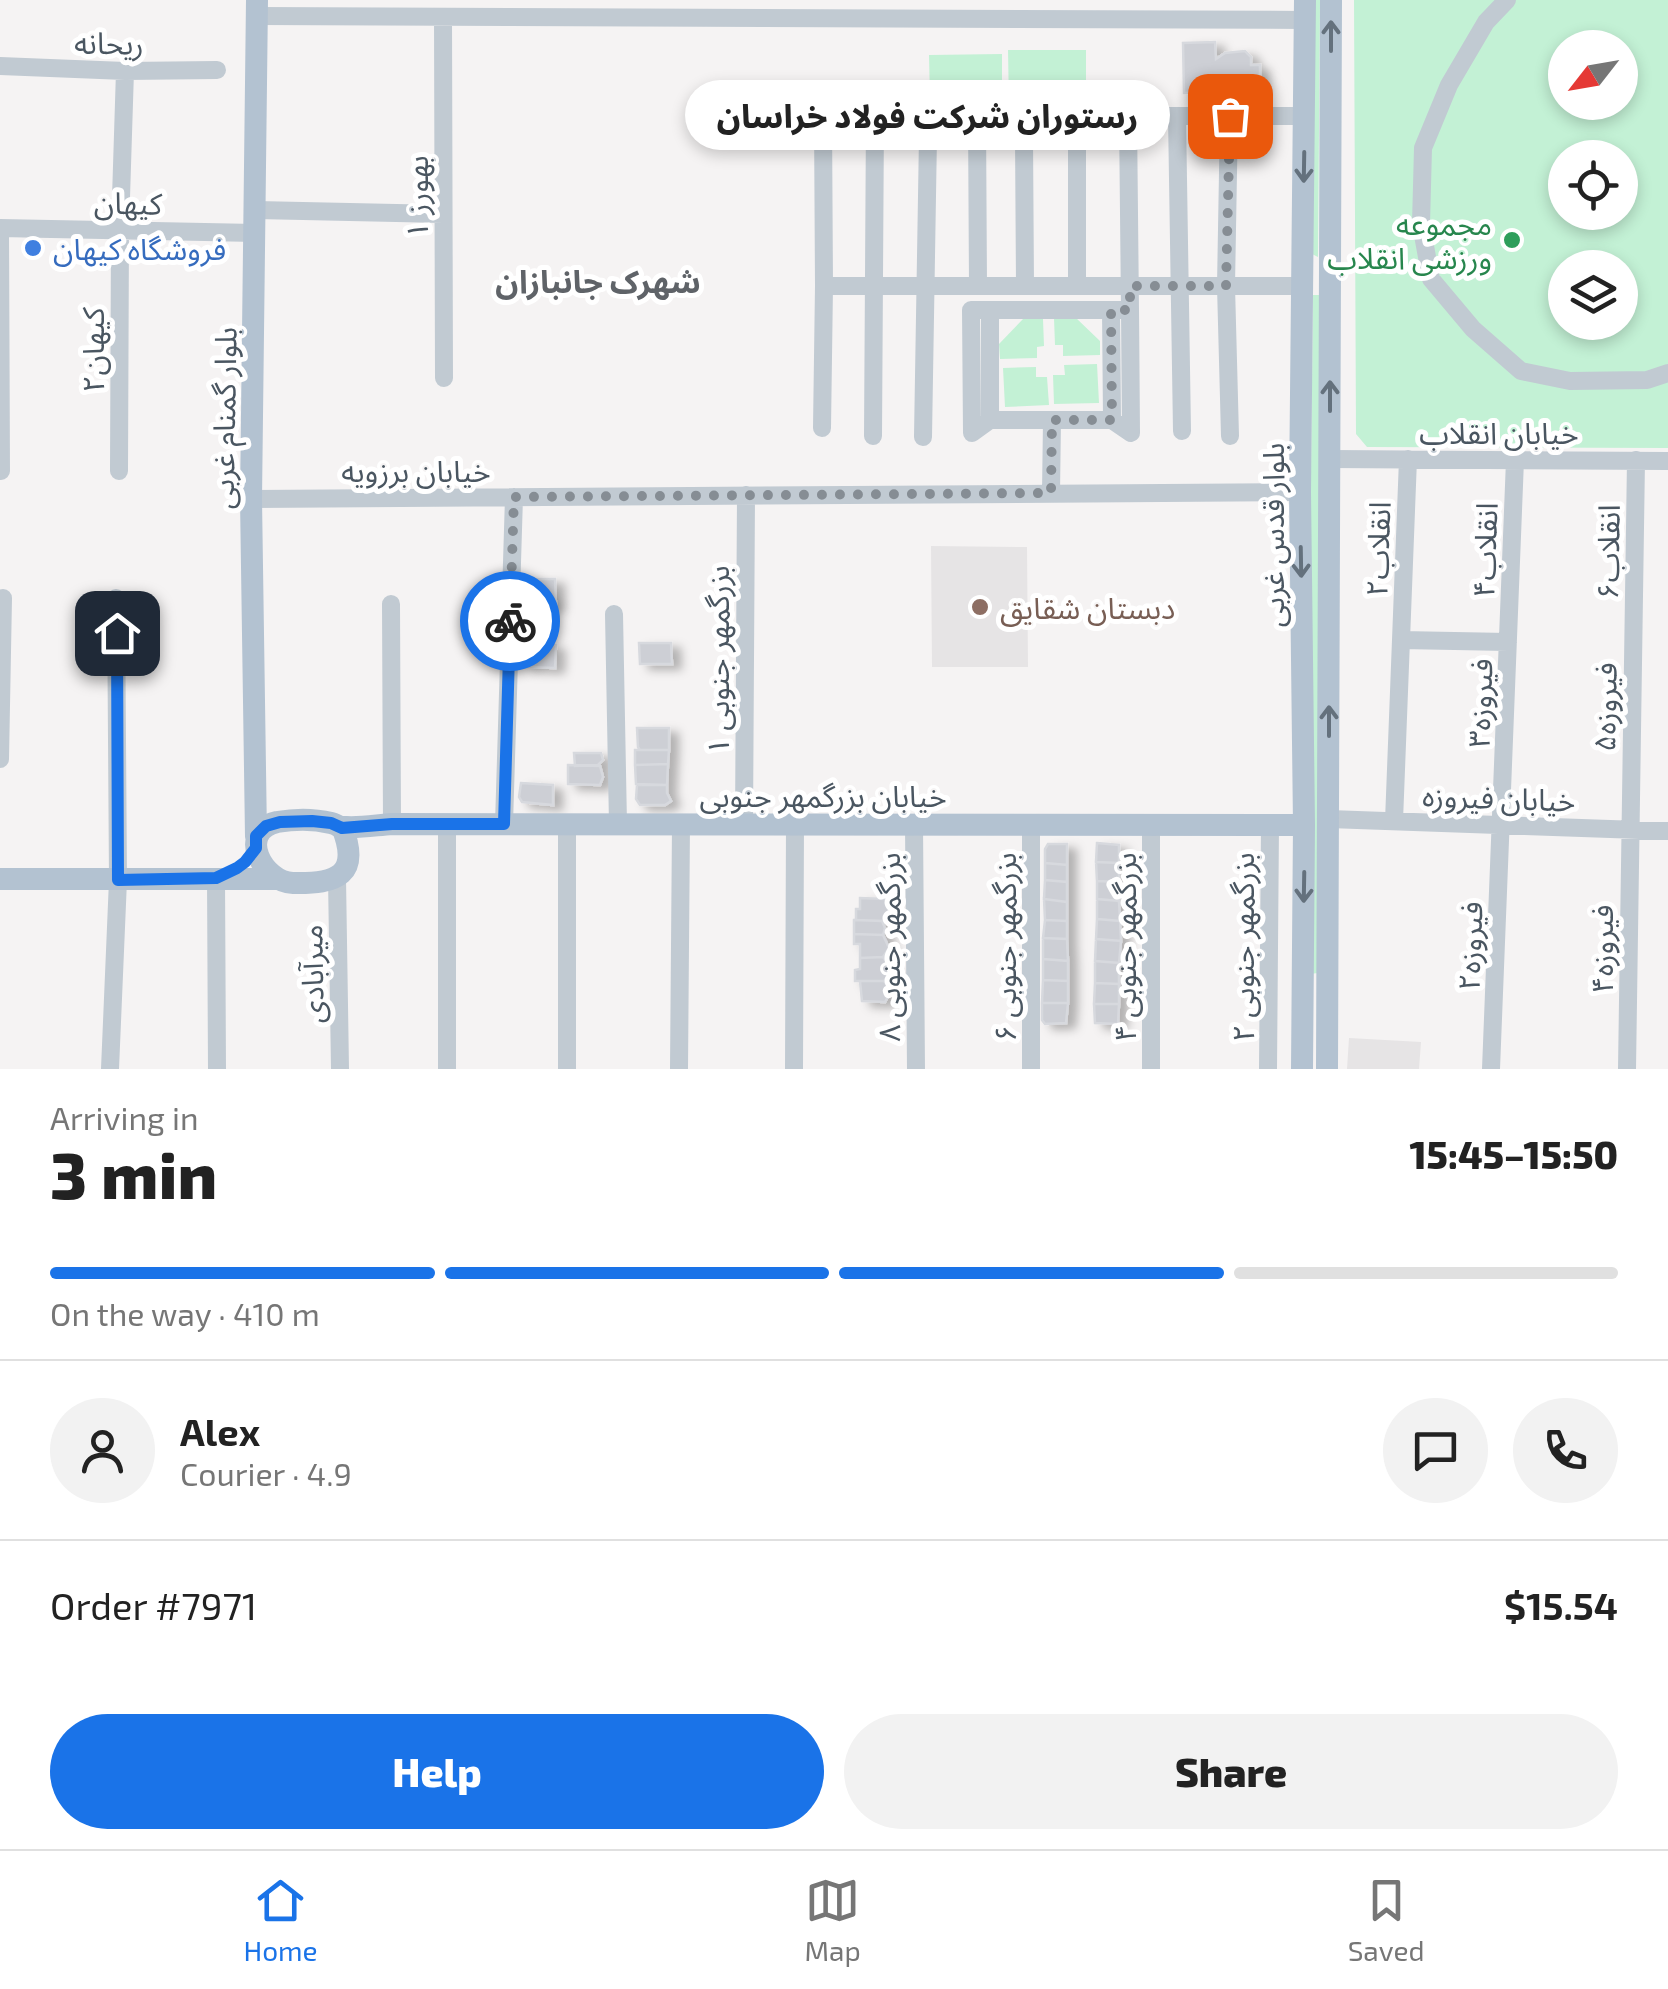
<!DOCTYPE html>
<meta charset="utf-8">
<style>
:root{--surface:#fff;--page:#f2f2f2;--text:#222;--muted:#767676;--line:#e0e0e0;--accent:#1a73e8}
body{margin:0;font-family:"Exo 2","Noto Sans Arabic",sans-serif;background:var(--page);color:var(--text);height:100vh;display:flex;flex-direction:column;font-size:38px;white-space:nowrap}
*{box-sizing:border-box;margin:0}
p{font-size:32px;color:var(--muted)}
.icon{flex:none;width:55px;height:55px;fill:none;stroke:currentColor;stroke-width:2;stroke-linecap:round;stroke-linejoin:round}
.map{position:relative;height:1069px;overflow:hidden}
.details{display:flex;flex-direction:column;background:var(--surface);flex:1}
.details>*{flex:none}
.needle{width:65px;rotate:239deg}
.controls{position:absolute;left:1548px;top:30px;display:grid;gap:20px}
.controls a{display:grid;place-items:center;width:90px;height:90px;border-radius:50%;background:var(--surface);box-shadow:0 5px 15px #0003;font-size:50px}
.pin{position:absolute;display:grid;place-items:center;width:85px;height:85px;color:#fff;margin:-42px;border-radius:20px;box-shadow:0 5px 15px #0006}
.courier{position:absolute;display:grid;place-items:center;width:100px;height:100px;margin:-50px;border:8px solid #1a73e8;border-radius:50%;background:#fff;color:#222;box-shadow:0 2px 12px #0007}
.bubble{position:absolute;height:70px;border-radius:35px;background:var(--surface);box-shadow:0 5px 15px #0003;font-size:32px;font-weight:800;line-height:70px;text-align:center}
.head em{font-style:normal;font-weight:800}
.head div{display:flex;flex-direction:column-reverse}
.head{display:flex;align-items:center;justify-content:space-between;height:170px;padding:0 50px}
h1{font-size:65px;font-weight:800;line-height:75px}
.bar{display:grid;grid-template-columns:repeat(4,1fr);gap:15px 10px;align-content:center;height:120px;padding:0 50px}
.bar i{height:12px;border-radius:8px;background:var(--line)}
.bar .selected{background:var(--accent)}
.bar p{grid-column:span 4}
.line{display:flex;align-items:center;gap:25px;padding:0 50px;border-top:2px solid var(--line)}
.line div{flex:1}
.round{display:grid;place-items:center;flex:none;width:105px;height:105px;border-radius:52px;background:var(--page)}
.primary-button{display:flex;gap:20px;margin-top:auto;padding:20px 50px}
.primary-button a{flex:1;height:115px;border-radius:60px;background:var(--accent);color:#fff;font-size:40px;font-weight:800;line-height:115px;text-align:center}
.primary-button a+a{background:var(--page);color:var(--text)}
.menu{display:flex;justify-content:space-around;align-items:center;height:140px;border-top:2px solid var(--line);background:var(--surface);font-size:28px;color:var(--muted)}
.menu a{display:grid;justify-items:center;gap:5px}
.menu .selected{color:var(--accent)}
.map>svg:first-child{display:block}
.education{fill:#e6e4e5}
.green{fill:#c3f1d5;fill-rule:evenodd}
.building{fill:#cdcfd5;stroke:#d7d9de;stroke-width:2.5;filter:url(#shadow)}
.lines{fill:none;stroke-linecap:round;stroke-linejoin:round}
.minor{stroke:#c1cad2;stroke-width:18}
.major{stroke:#b3c2d1;stroke-width:22}
.oneway{stroke:#64717d}
.done{stroke:#868d94;stroke-width:10;stroke-dasharray:0 18}
.route{stroke:#1a73e8;stroke-width:12}
.leisure-dot{fill:#2e9e5b;stroke:#fff;stroke-width:4}
.shop-dot{fill:#3f7fe0;stroke:#fff;stroke-width:4}
.education-dot{fill:#8d6e63;stroke:#fff;stroke-width:4}
.labels{text-anchor:middle;dominant-baseline:central;stroke-width:10;stroke-linejoin:round;paint-order:stroke}
.street-label{font-size:30px;fill:#4a5661;stroke:#fff}
.leisure-label{font-size:30px;fill:#27864d;stroke:#fff;text-anchor:end}
.shop-label{font-size:30px;fill:#366cbe;stroke:#fff;text-anchor:start}
.education-label{font-size:30px;fill:#785e54;stroke:#fff;text-anchor:start}
.neighbourhood-label{font-size:32px;font-weight:bold;fill:#5f6368;stroke:#fff}
</style>
<div class="map">
<svg width="1668" height="1069" viewBox="0 0 1668 1069">
<defs>
<filter id="shadow"><feDropShadow dx="9" dy="5" stdDeviation="5" flood-color="#0004"/></filter>
</defs>
<rect width="100%" height="100%" fill="#f5f3f3"/>
<path class="education" d="M931,546L1027,547L1028,667H932Z
M1349,1038L1421,1042L1419,1069H1347Z"/>
<path class="green" d="M1313,0H1320L1318,257L1312,254Z
M1354,0H1668V448L1367,447L1356,434ZM1565,48H1620V102H1565ZM1565,158H1620V212H1565ZM1565,268H1620V322H1565Z
M1008,50H1086V107H1009Z
M1002,54V98L930,99L929,55Z
M1313,295H1322L1318,973L1310,974L1309,648Z
M1075,317L1100,341V355L1063,356V345H1055L1054,318Z
M1023,319H1043L1044,346L1037,347V358L1000,359L999,344Z
M1097,364L1099,403L1054,404L1053,375H1065L1064,365Z
M1036,367V377H1047L1049,405L1005,407L1003,368Z"/>
<path class="building" d="M1215,42L1216,59L1225,53L1245,51L1251,57V65H1260V85H1251V96L1246,102L1226,103L1218,92L1184,93L1183,43Z
M522,579H555L556,606L522,607Z
M639,643H671L672,664H640Z
M524,645H556L555,668L524,667Z
M637,728H669V750H640L638,747Z
M635,750H669L668,764L635,765Z
M574,753H601L603,760L598,765L575,766Z
M668,764L667,785L636,784L635,765Z
M568,765L600,766L603,777L600,785L568,784Z
M521,783L553,785V805L522,802L519,797Z
M637,785H667V793L671,801L665,805H640L636,799Z
M1097,843L1119,845V863L1096,862Z
M1048,844H1067V865L1045,863V849Z
M1096,862L1119,863V882L1097,881Z
M1045,863L1067,865V882L1045,880Z
M1045,880L1067,882V902L1044,899Z
M1097,881L1119,882V901L1097,899Z
M860,898L885,899L890,909L889,916L886,915V921L856,920V909H860Z
M1044,899L1067,902V921L1045,920Z
M1097,899L1119,901L1120,921L1097,919Z
M1097,919L1120,921L1121,941L1096,939Z
M854,920L882,921L885,928L883,935L854,934Z
M1045,920L1067,921V939L1043,938Z
M854,934L883,935L889,948L883,957L860,958V944H854Z
M1043,938L1067,939L1068,961L1043,959Z
M1096,939L1121,941L1119,963L1095,961Z
M883,957L893,971L884,981H855V970L860,969V958Z
M1043,959L1068,961V981L1043,980Z
M1095,961L1119,963V984L1095,983Z
M1043,980L1068,981V1003H1042Z
M860,981H884L890,989L889,995L885,1002L862,1001Z
M1095,983L1119,984V1004H1094Z
M1042,1003H1068L1066,1023L1045,1024L1042,1020Z
M1094,1004H1119L1118,1024L1095,1023Z"/>
<g class="lines">
<path class="minor" d="M1507,0L1486,22L1449,85L1423,148L1421,224L1431,279L1473,329L1521,371L1570,381L1647,380L1668,373
M257,16L1305,20
M443,17L444,378
M0,66L125,71L217,70
M977,116L978,286
M1077,116V286
M1177,116L1182,431
M1229,116L1226,286L1230,436
M1024,137L1025,286
M256,210L443,214
M0,228L256,233
M0,231L1,471
M1303,286H824L823,116H1305
M990,310H971L972,433L990,420
M1111,310H1130L1128,116
M1112,420L1131,433L1130,310
M822,428L824,286
M873,436L875,116
M923,437L928,136
M1330,459L1668,461
M119,471L120,229L125,71
M1051,493L1052,420H1112L1111,310H990V420H1052
M251,499L1300,492
M391,604L392,824
M614,614L618,824
M1401,640L1508,642
M0,759L3,598
M1329,819L1668,831
M1394,821L1408,459
M447,824V1069
M504,824L514,497
M567,824V1069
M744,824L746,495
M914,825L916,1069
M1031,825V1069
M1151,825V1069
M216,878L217,1069
M337,878L340,1069
M110,1069L118,880L116,598
M679,1069L681,824
M794,1069L795,825
M1268,1069L1270,825
M1491,1069L1515,460
M1627,1069L1636,460"/>
<path class="major" d="M342,827C361,875 337,884 293,883C263,882 236,832 277,822C294,819 315,819 331,823C342,826 334,827 346,827C361,828 377,825 392,824L1304,825
M256,836L251,499L257,0
M0,879H278
M1302,1069L1304,825L1300,492L1305,0
M1327,1069L1331,0"/>
</g>
<defs><path id="oneway-shaft" d="M-6 0H5M1.5-3L5.5 0L1.5 3" fill="none" stroke-width="1.6" stroke-linecap="round" stroke-linejoin="round" transform="scale(2.5)"/></defs>
<g class="oneway">
<use href="#oneway-shaft" transform="translate(1331 36) rotate(-90)"/>
<use href="#oneway-shaft" transform="translate(1304 167) rotate(91)"/>
<use href="#oneway-shaft" transform="translate(1330 396) rotate(-90)"/>
<use href="#oneway-shaft" transform="translate(1301 562) rotate(89)"/>
<use href="#oneway-shaft" transform="translate(1329 721) rotate(-90)"/>
<use href="#oneway-shaft" transform="translate(1304 887) rotate(91)"/>
</g>
<g class="lines">
<path class="done" d="M510,621L514,497L1051,493L1052,420H1112L1111,310H1130V286H1226L1230,116"/>
<path class="route" d="M117,633L118,880L216,878L237,868L245,862L256,848V836L266,826L280,822L312,821L331,823L342,828L392,824H504L510,621"/>
</g>
<circle class="leisure-dot" cx="1512" cy="240" r="10"/>
<circle class="shop-dot" cx="33" cy="248" r="10"/>
<circle class="education-dot" cx="980" cy="607" r="10"/>
<g class="labels">
<g class="street-label">
<text transform="translate(109 42) rotate(1)">ریحانه</text>
<text transform="translate(416 197) rotate(-90)">بهورز ۱</text>
<text transform="translate(128 202) rotate(1)">کیهان</text>
<text transform="translate(92 350) rotate(-90)">کیهان۲</text>
<text transform="translate(223 418) rotate(-89)">بلوار گمنام غربی</text>
<text x="1499" y="432">خیابان انقلاب</text>
<text x="416" y="470">خیابان برزویه</text>
<text transform="translate(1272 535) rotate(-90)">بلوار قدس غربی</text>
<text transform="translate(1377 549) rotate(-88)">انقلاب۲</text>
<text transform="translate(1484 550) rotate(-88)">انقلاب۴</text>
<text transform="translate(1607 552) rotate(-89)">انقلاب۶</text>
<text transform="translate(717 660) rotate(-90)">بزرگمهر جنوبی ۱</text>
<text transform="translate(1479 703) rotate(-88)">فیروزه۳</text>
<text transform="translate(1604 707) rotate(-89)">فیروزه۵</text>
<text x="823" y="795">خیابان بزرگمهر جنوبی</text>
<text transform="translate(1499 797) rotate(2)">خیابان فیروزه</text>
<text transform="translate(1469 946) rotate(-88)">فیروزه۲</text>
<text transform="translate(888 947) rotate(-90)">بزرگمهر جنوبی ۸</text>
<text transform="translate(1004 947) rotate(-90)">بزرگمهر جنوبی ۶</text>
<text transform="translate(1124 947) rotate(-90)">بزرگمهر جنوبی ۴</text>
<text transform="translate(1242 947) rotate(-90)">بزرگمهر جنوبی ۲</text>
<text transform="translate(1601 949) rotate(-90)">فیروزه۴</text>
<text transform="translate(311 974) rotate(-91)">میرآبادی</text>
</g>
<g class="leisure-label">
<text x="1492" y="223">مجموعه<tspan x="1492" dy="34">ورزشی انقلاب</tspan></text>
</g>
<g class="shop-label">
<text x="53" y="248">فروشگاه کیهان</text>
</g>
<g class="education-label">
<text x="1000" y="607">دبستان شقایق</text>
</g>
<g class="neighbourhood-label">
<text x="598" y="280">شهرک جانبازان</text>
</g>
</g>
</svg>
<div class="controls">
<a><svg class="needle" viewBox="-14 -14 28 28"><path d="M0-13l5 13h-10z" fill="#e53935"/><path d="M0 13l5-13h-10z" fill="#767676"/></svg></a>
<a><svg class="icon" aria-label="locate" viewBox="0 0 24 24"><circle cx="12" cy="12" r="6"/><path d="M12 2v4M12 18v4M2 12h4M18 12h4"/></svg></a>
<a><svg class="icon" aria-label="layers" viewBox="0 0 24 24"><path d="M12 4l9 5-9 5-9-5zM3 14l9 5 9-5"/></svg></a>
</div>
<div class="pin" style="left:1230px;top:116px;background:#ea580c"><svg class="icon" aria-label="bag" viewBox="0 0 24 24"><path d="M5 8h14l-1 12H6zM9 8a3 3 0 0 1 6 0"/></svg></div>
<div class="pin" style="left:117px;top:633px;background:#1f2937"><svg class="icon" aria-label="home" viewBox="0 0 24 24"><path d="M3 11l9-7 9 7M6 9v11h12V9"/></svg></div>
<div class="courier" style="left:510px;top:621px"><svg class="icon" aria-label="bike" viewBox="0 0 24 24"><circle cx="6" cy="16" r="4"/><circle cx="18" cy="16" r="4"/><path d="M6 16l4-8h5l3 8M10 8l3 8H6M13 5h3"/></svg></div>
<div class="bubble" style="left:685px;top:80px;width:485px">رستوران شرکت فولاد خراسان</div>
</div>
<section class="details">
<div class="head"><div><h1>3 min</h1><p>Arriving in</p></div><em>15:45–15:50</em></div>
<div class="bar"><i class="selected"></i><i class="selected"></i><i class="selected"></i><i></i><p>On the way · 410 m</p></div>
<div class="line" style="height:180px"><a class="round"><svg class="icon" aria-label="person" viewBox="0 0 24 24"><circle cx="12" cy="8" r="4"/><path d="M4 21q1-7 8-7t8 7"/></svg></a><div><b>Alex</b><p>Courier · 4.9</p></div><a class="round"><svg class="icon" aria-label="chat" viewBox="0 0 24 24"><path d="M4 5h16v11H9l-5 4z"/></svg></a><a class="round"><svg class="icon" aria-label="phone" viewBox="0 0 24 24"><path d="M5 4h4l2 5-3 2q2 4 5 5l2-3 5 2v4C11 20 4 13 5 4z"/></svg></a></div>
<div class="line" style="height:130px"><div>Order #7971</div><b>$15.54</b></div>
<div class="primary-button"><a>Help</a><a>Share</a></div>
</section>
<nav class="menu">
<a class="selected"><svg class="icon" aria-label="home" viewBox="0 0 24 24"><path d="M3 11l9-7 9 7M6 9v11h12V9"/></svg>Home</a>
<a><svg class="icon" aria-label="map" viewBox="0 0 24 24"><path d="M3 6l6-2 6 2 6-2v14l-6 2-6-2-6 2zM9 4v14M15 6v14"/></svg>Map</a>
<a><svg class="icon" aria-label="saved" viewBox="0 0 24 24"><path d="M7 4h10v16l-5-4-5 4z"/></svg>Saved</a>
</nav>
